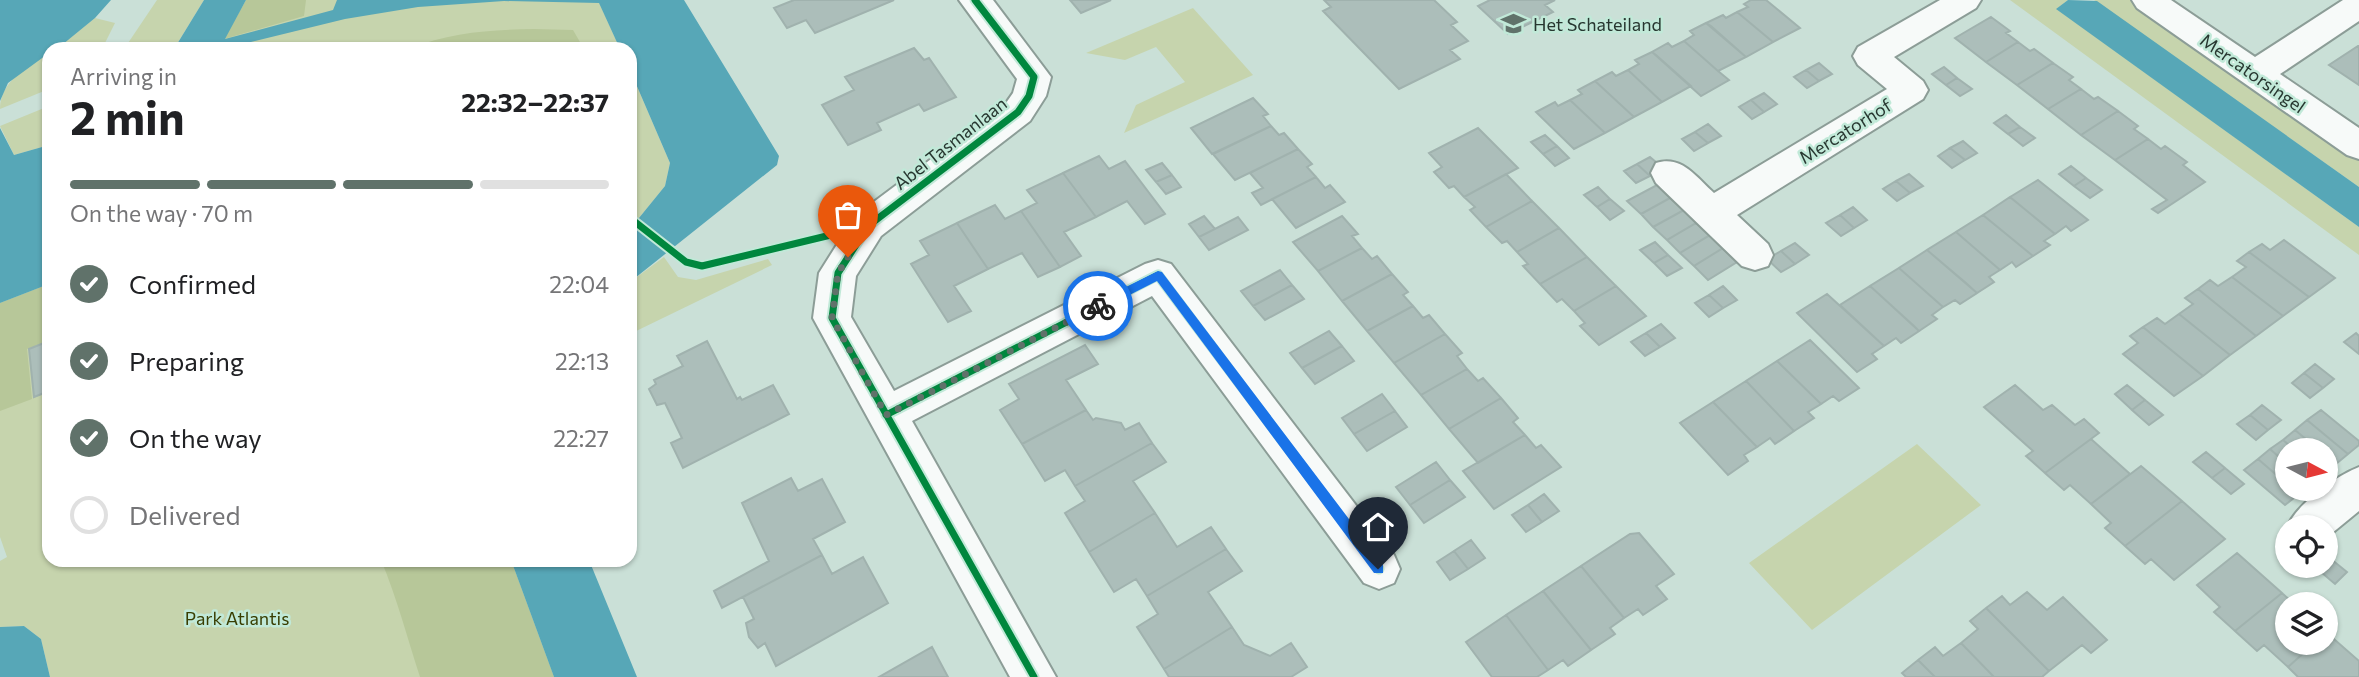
<!DOCTYPE html>
<meta charset="utf-8">
<style>
:root{--surface:#fff;--page:#f6f6f6;--text:#202124;--muted:#757577;--line:#e0e0e0;--accent:#60726a}
body{margin:0;font-family:Commissioner,sans-serif;background:var(--page);color:var(--text);height:100vh;display:flex;flex-direction:column;font-size:26px;white-space:nowrap}
*{box-sizing:border-box;margin:0}
p{font-size:23px;color:var(--muted)}
.icon{flex:none;width:38px;height:38px;fill:none;stroke:currentColor;stroke-width:2;stroke-linecap:round;stroke-linejoin:round}
.map{position:relative;flex:1;overflow:hidden}
.details{position:absolute;left:42px;top:42px;width:595px;height:525px;display:flex;flex-direction:column;background:var(--surface);border-radius:21px;box-shadow:0 2px 5px #0004}
.details>*{flex:none}
.needle{width:46px;rotate:97deg}
.buttons{position:absolute;left:2275px;top:438px;display:grid;gap:14px}
.buttons a{display:grid;place-items:center;width:63px;height:63px;border-radius:50%;background:var(--surface);box-shadow:0 2px 5px #0004;font-size:35px}
.pin{position:absolute;display:grid;place-items:center;width:60px;height:60px;color:#fff;margin:-72px -30px;border-radius:50% 50% 50% 0;rotate:-45deg;box-shadow:0 0 7px #0007}
.pin .icon{rotate:45deg}
.courier{position:absolute;display:grid;place-items:center;width:70px;height:70px;margin:-35px;border:5px solid #1a73e8;border-radius:50%;background:#fff;color:#222;box-shadow:0 2px 9px #0007}
.head em{font-style:normal;font-weight:700}
.head div{display:flex;flex-direction:column-reverse}
.head{display:flex;align-items:center;justify-content:space-between;height:119px;padding:0 28px}
h1{font-size:46px;font-weight:700;line-height:52px}
.bar{display:grid;grid-template-columns:repeat(4,1fr);gap:10px 7px;align-content:center;height:84px;padding:0 28px}
.bar i{height:9px;border-radius:5px;background:var(--line)}
.bar .selected{background:var(--accent)}
.bar p{grid-column:span 4}
ol{padding:0 28px;list-style:none}
li{display:flex;align-items:center;gap:21px;height:77px}
li p{margin-inline-start:auto}
li .icon{padding:7px;border-radius:50%;background:var(--accent);color:#fff;stroke-width:4}
li:last-child{color:var(--muted)}
li i{width:38px;height:38px;border:4px solid var(--line);border-radius:50%}
.map>svg:first-child{display:block}
.green{fill:#c6d4ad}
.forest{fill:#b7c799}
.water{fill:#57a7b7}
.building{fill:#acbeba;stroke:#a0b2ae;stroke-width:2}
.lines{fill:none;stroke-linecap:round;stroke-linejoin:round}
.minor-casing{stroke:#8c9d97;stroke-width:4}
.minor{fill:#f7faf9;fill-rule:evenodd}
.cycleway-casing{stroke:#c1e9d8;stroke-width:11}
.cycleway{stroke:#00873e;stroke-width:7}
.route{fill:#1a73e8}
.done{stroke:#60726a;stroke-width:7;stroke-dasharray:0 12.6}
.labels{text-anchor:middle;dominant-baseline:central;stroke-width:5;stroke-linejoin:round;paint-order:stroke}
.poi-label{font-size:18px;fill:#273730;stroke:#c1e9d8;text-anchor:start}
.street-label{font-size:18px;fill:#273730;stroke:#c1e9d8}
.park-label{font-size:18px;fill:#383d01;stroke:#c1e9d8}
</style>
<div class="map">
<svg width="2359" height="677" viewBox="0 0 2359 677">
<rect width="100%" height="100%" fill="#cae0d7"/>
<path class="green" d="M157,0H204L174,49H124Z
M247,0H598L620,49H222L224,39Z
M2010,0H2068L2057,9L2359,227V255Z
M2094,0H2134L2359,156V187Z
M1193,8L1253,75L1124,133L1136,105L1185,82L1156,47L1125,60L1086,53Z
M95,18L115,23L102,49H56Z
M49,53V89L0,109C0,81 28,66 49,53Z
M630,70L670,163L665,186L630,229Z
M49,106V145L14,155L0,126Z
M664,257L678,277L696,280L768,259L772,265L630,334V282Z
M49,284V560H511L554,677H50L41,639L24,626L0,627V561L7,557L0,537V303Z
M1917,444L1981,505L1812,630L1749,563Z"/>
<path class="forest" d="M246,0H306L304,16L224,39Z
M534,29L573,30L584,49H409C451,32 490,30 534,29Z
M49,284V341L27,349L32,399L0,411V303Z
M381,560H511L554,677H420C407,637 397,598 381,560Z"/>
<path class="water" d="M0,0H111L95,18L57,49H49V53L8,83L0,101Z
M204,0H246L225,39L333,10L337,0H684L779,156L777,165L630,282V229L665,186L670,163L630,70V49H620L599,3L504,1L418,7L345,19L222,49H174Z
M2068,0L2097,1L2359,187V227L2056,9Z
M0,128L14,155L49,145V284L0,303Z
M511,560H589L637,677H554Z
M24,626L41,639L50,677H0V627Z"/>
<path class="building" d="M794,0H894L815,33L806,20L787,28L774,8Z
M1070,0H1111L1081,13Z
M1324,0H1434L1457,22L1451,25L1468,41L1450,50L1460,59L1399,89L1323,11L1331,7Z
M1490,0H1555L1545,5L1553,12L1508,34L1478,6Z
M1751,0H1766L1800,28L1773,42L1737,12L1748,7L1744,4Z
M1737,12L1773,42L1746,57L1706,23L1723,15L1726,18Z
M1991,17L2010,31L2006,33L2018,42L1986,62L1955,38Z
M1706,23L1711,26L1746,57L1718,71L1684,41L1694,35L1690,31Z
M1684,41L1718,71L1729,80L1701,96L1652,52L1668,43L1672,47Z
M2018,42L2030,51L2034,49L2053,63L2017,85L1986,62Z
M2358,46H2359V85L2329,65Z
M914,48L924,60L929,58L956,97L924,111L919,104L877,123L881,130L848,145L822,105L854,90L845,77Z
M1652,52L1656,55L1691,86L1662,102L1628,70L1639,64L1635,60Z
M1819,63L1832,74L1819,81L1806,70Z
M2053,63L2073,77L2069,80L2081,89L2048,109L2017,85Z
M1944,67L1957,78L1946,85L1932,74Z
M1628,70L1662,102L1634,117L1595,81L1612,72L1616,76Z
M1806,70L1819,81L1807,88L1794,77Z
M1957,78L1972,89L1960,96L1946,85Z
M1595,81L1634,117L1605,133L1570,100L1582,94L1578,90Z
M2081,89L2094,99L2098,97L2118,111L2081,135L2048,109Z
M1764,93L1777,104L1764,112L1751,100Z
M1253,98L1268,114L1263,116L1271,126L1212,154L1191,128Z
M1570,100L1605,133L1574,149L1536,112L1555,102L1558,106Z
M1751,100L1764,112L1752,119L1739,107Z
M2118,111L2138,126L2134,129L2148,139L2115,160L2081,135Z
M2006,115L2020,127L2008,134L1994,123Z
M1708,124L1721,136L1708,143L1695,132Z
M1271,126L1279,135L1284,133L1298,149L1235,180L1213,154Z
M2020,127L2035,138L2023,146L2008,134Z
M1478,128L1518,168L1464,197L1454,186L1449,188L1434,172L1442,167L1429,153Z
M1695,132L1708,143L1694,151L1682,139Z
M1545,135L1557,146L1543,154L1531,142Z
M2148,139L2161,149L2165,146L2187,162L2183,165L2205,182L2158,213L2152,209L2167,200L2115,160Z
M1963,141L1977,153L1965,160L1950,148Z
M1557,146L1569,158L1555,166L1543,154Z
M1950,148L1965,160L1952,168L1938,156Z
M1298,149L1312,164L1307,167L1316,177L1261,205L1252,193L1263,188L1250,173Z
M1099,156L1109,169L1125,161L1165,214L1145,224L1127,201L1096,217L1063,173Z
M1650,157L1663,168L1650,176L1637,164Z
M1162,163L1172,175L1156,182L1146,170Z
M1637,164L1650,176L1636,183L1624,171Z
M2071,166L2086,178L2074,186L2059,174Z
M1063,173L1096,217L1064,232L1081,256L1060,267L1021,211L1037,203L1027,190Z
M1506,174L1532,201L1486,227L1470,210L1475,207L1464,197Z
M1909,174L1923,186L1910,193L1896,181Z
M1172,175L1181,187L1166,194L1156,182Z
M1316,177L1325,188L1330,185L1345,202L1296,228L1272,199Z
M2086,178L2102,190L2090,198L2074,186Z
M2038,180L2088,220L2071,231L2066,226L2055,234L2010,197Z
M1896,181L1910,193L1897,201L1883,189Z
M1657,185L1670,198L1641,214L1627,201Z
M1598,187L1610,199L1597,207L1584,195Z
M2010,197L2055,234L2044,241L2050,245L2033,256L1983,215Z
M1670,198L1684,210L1653,227L1641,214Z
M1610,199L1624,211L1610,220L1597,207Z
M1532,201L1559,228L1517,252L1507,241L1502,243L1486,227Z
M995,205L1005,219L1021,211L1060,267L1038,277L1022,253L988,269L957,223Z
M1853,207L1867,220L1854,228L1840,215Z
M1684,210L1696,223L1667,240L1653,227Z
M1840,215L1854,228L1841,236L1826,223Z
M1983,215L2028,252L2033,256L2016,267L2012,262L2000,270L1956,232Z
M1204,216L1215,229L1199,237L1189,224Z
M1342,216L1358,234L1352,236L1362,248L1318,271L1293,242Z
M1238,217L1248,230L1209,250L1199,237Z
M957,223L988,269L954,286L971,311L948,322L911,264L929,255L920,241Z
M1696,223L1710,235L1680,253L1667,240Z
M1559,228L1587,257L1540,284L1523,266L1528,264L1517,252Z
M1956,232L2000,270L1989,277L1994,282L1977,293L1927,250Z
M1710,235L1723,248L1694,266L1680,253Z
M2284,240L2335,278L2309,297L2249,252L2262,244L2270,250Z
M1655,242L1668,255L1654,263L1640,250Z
M1795,243L1809,255L1795,264L1781,251Z
M1362,248L1372,259L1377,256L1392,274L1342,301L1318,271Z
M1723,248L1737,262L1708,280L1694,266Z
M1927,250L1966,283L1977,293L1960,304L1955,300L1943,307L1899,268Z
M1781,251L1795,264L1781,272L1767,259Z
M2249,252L2309,297L2283,316L2232,277L2246,267L2237,261Z
M1668,255L1682,268L1667,276L1654,263Z
M1587,257L1616,286L1574,311L1562,299L1557,302L1540,284Z
M1899,268L1943,307L1932,315L1937,319L1919,331L1870,286Z
M1280,270L1292,285L1253,306L1241,291Z
M1392,274L1408,292L1403,295L1413,306L1367,331L1342,301Z
M2232,277L2283,316L2256,336L2198,289L2210,280L2218,286Z
M1292,285L1304,299L1265,320L1253,306Z
M1616,286L1646,316L1599,345L1580,326L1585,323L1574,311Z
M1723,286L1737,300L1723,308L1709,295Z
M1870,286L1914,326L1919,331L1901,343L1896,338L1884,346L1840,305Z
M2198,289L2256,336L2230,355L2179,314L2193,304L2185,298Z
M1827,294L1884,346L1872,354L1877,359L1857,372L1797,313Z
M1709,295L1723,308L1709,317L1695,303Z
M1413,306L1423,318L1429,315L1445,334L1394,363L1367,331Z
M2179,314L2230,355L2203,376L2143,327L2157,318L2165,324Z
M1661,324L1675,338L1660,347L1646,333Z
M2143,327L2203,376L2174,396L2123,354L2138,343L2130,336Z
M1329,331L1342,346L1302,368L1290,353Z
M1646,333L1660,347L1645,356L1631,342Z
M2356,333L2359,336V354L2344,342Z
M1445,334L1462,353L1457,356L1467,369L1421,395L1394,363Z
M1810,340L1859,388L1839,401L1833,396L1821,404L1777,361Z
M49,341V391L34,397L29,349Z
M707,341L737,399L740,397L742,400L773,385L789,414L683,468L671,443L682,438L665,403L657,405L649,389L656,384L654,380L683,366L677,356Z
M1085,345L1098,364L1066,380L1086,410L1022,444L1000,410L1019,399L1009,384Z
M1342,346L1354,361L1315,384L1302,368Z
M1777,361L1821,404L1808,412L1814,418L1794,431L1746,381Z
M2315,364L2334,379L2323,388L2304,373Z
M1467,369L1478,381L1483,378L1501,398L1449,429L1421,395Z
M2304,373L2323,388L2310,398L2292,383Z
M1746,381L1794,431L1775,444L1770,438L1757,447L1713,402Z
M2015,385L2043,410L2052,405L2075,425L2084,419L2099,433L2045,473L2026,456L2033,451L1984,407Z
M2127,385L2145,400L2132,410L2115,394Z
M1382,394L1395,411L1354,434L1342,418Z
M1501,398L1518,418L1513,422L1525,435L1478,463L1449,429Z
M2145,400L2163,415L2149,425L2132,410Z
M1713,402L1757,447L1744,455L1748,461L1728,475L1680,423Z
M2262,405L2281,420L2268,430L2250,415Z
M1086,410L1093,420L1096,418L1121,423L1125,430L1139,423L1152,443L1075,486L1065,470L1045,481L1022,444Z
M2321,410L2359,441V445L2348,454L2307,420Z
M1395,411L1407,427L1367,451L1354,434Z
M2250,415L2268,430L2256,440L2237,424Z
M2307,420L2348,454L2336,464L2326,455V450H2319L2295,430Z
M2295,430L2319,450H2295L2283,440Z
M1525,435L1536,448L1541,445L1561,467L1494,509L1463,471Z
M2091,439L2130,474L2091,504L2070,485L2064,490L2045,473Z
M2283,440L2295,450H2287V464L2270,449Z
M1152,443L1166,462L1133,481L1155,513L1089,552L1065,513L1085,501L1075,486Z
M2270,449L2287,464V484L2258,459Z
M2206,452L2225,468L2212,478L2193,462Z
M2258,459L2287,484V488H2292L2299,494L2285,505L2244,470Z
M1436,462L1450,480L1410,505L1396,487Z
M2141,466L2182,501L2125,546L2105,528L2111,523L2091,504Z
M2225,468L2244,484L2231,494L2212,478Z
M791,478L798,491L822,479L845,522L813,539L822,555L722,608L714,591L769,561L742,503Z
M1450,480L1465,497L1424,523L1410,505Z
M1544,494L1559,511L1542,522L1528,505Z
M2182,501L2225,539L2174,580L2151,559L2145,564L2125,546Z
M1528,505L1542,522L1526,532L1512,515Z
M1155,513L1177,547L1211,527L1226,549L1147,596L1136,579L1114,592L1089,552Z
M1639,533L1674,574L1656,586L1667,599L1643,615L1638,609L1624,618L1581,566L1630,534Z
M1471,540L1485,558L1468,569L1454,551Z
M1226,549L1242,571L1208,592L1232,627L1164,669L1137,627L1158,614L1147,596Z
M1454,551L1468,569L1450,580L1437,562Z
M2237,553L2282,593L2235,631L2214,612L2220,607L2197,585Z
M822,555L832,574L863,557L888,603L776,666L765,643L758,648L749,637L746,623L754,619L743,597Z
M2326,555L2347,572L2335,584L2314,566L2326,565Z
M1581,566L1624,618L1610,628L1615,634L1591,650L1543,591Z
M1543,591L1591,650L1568,666L1563,660L1548,670L1506,615Z
M2027,592L2047,610L2063,597L2107,640L2091,653L2082,645L2049,671L1986,608L2002,596L2010,605Z
M2282,593L2294,604H2287V642H2316L2288,667L2264,645L2257,651L2235,631Z
M1986,608L2049,671L2042,677H1994L1961,643L1978,629L1970,621Z
M1506,615L1548,670L1537,677H1492L1466,642Z
M1232,627L1244,645L1270,656L1291,643L1307,667L1291,677H1169L1164,669Z
M2327,633L2359,661V677H2298L2288,667L2316,642H2326Z
M1961,643L1994,677H1935L1918,660L1935,647L1943,656Z
M932,647L948,677H879Z
M1918,660L1935,677H1906L1902,673Z"/>
<g class="lines">
<defs>
<path id="minor" d="M959,0H993L1051,77L1046,96L1030,121L881,236L856,276L851,317L894,391L1145,264L1158,260L1171,264L1394,555L1400,569L1394,583L1379,589L1364,583L1152,296L912,421L1056,677H1010L813,318L819,273L855,216L1006,103L1013,93L1017,79Z
M1940,0H1981L1976,8L1894,57L1923,81L1928,90L1923,99L1737,215L1768,244L1773,255L1768,266L1755,270L1742,266L1656,183L1651,173L1656,163C1682,155 1696,177 1714,193L1887,89L1858,65L1853,56L1858,47Z
M2132,0H2171L2255,57L2343,0H2359V21L2280,74L2359,128V159L2347,155L2137,8Z
M2359,467V511L2326,538V527L2287,528C2295,505 2336,476 2359,467Z"/>
</defs>
<use href="#minor" class="minor-casing"/>
<use href="#minor" class="minor"/>
<defs>
<path id="cycleway" d="M975,0L1034,77L1029,96L1018,112L868,226L838,273L832,318L1034,677
M630,218L686,262L702,266L868,226
M886,415L1158,275L1379,569"/>
</defs>
<use href="#cycleway" class="cycleway-casing"/>
<use href="#cycleway" class="cycleway"/>
</g>
<path class="route" d="M1158,271L1162,272L1383,564V573H1374L1157,281L1102,309H1094V303Z"/>
<g class="lines">
<path class="done" d="M848,257L838,273L832,318L886,415L1098,306"/>
</g>
<defs>
<symbol id="school-bare" viewBox="-9 -9 18 18"><path d="M0-5L7-2L0 1L-7-2ZM-4 1L0 2.5L4 1V4Q0 6-4 4Z" fill="#60726a" stroke="#c1e9d8" stroke-width="2.5" paint-order="stroke"/></symbol>
</defs>
<g fill-rule="evenodd">
<use href="#school-bare" x="1496" y="6" width="35" height="35"/>
</g>
<g class="labels">
<g class="poi-label">
<text x="1533" y="24">Het Schateiland</text>
</g>
<g class="street-label">
<text transform="translate(2253 73) rotate(35)">Mercatorsingel</text>
<text transform="translate(1845 131) rotate(-32)">Mercatorhof</text>
<text transform="translate(950 143) rotate(-38)">Abel Tasmanlaan</text>
</g>
<g class="park-label">
<text x="237" y="618">Park Atlantis</text>
</g>
</g>
</svg>
<div class="buttons">
<a><svg class="needle" viewBox="-14 -14 28 28"><path d="M0-13l5 13h-10z" fill="#e53935"/><path d="M0 13l5-13h-10z" fill="#757577"/></svg></a>
<a><svg class="icon" aria-label="locate" viewBox="0 0 24 24"><circle cx="12" cy="12" r="6"/><path d="M12 2v4M12 18v4M2 12h4M18 12h4"/></svg></a>
<a><svg class="icon" aria-label="layers" viewBox="0 0 24 24"><path d="M12 4l9 5-9 5-9-5zM3 14l9 5 9-5"/></svg></a>
</div>
<div class="pin" style="left:848px;top:257px;background:#ea580c"><svg class="icon" aria-label="bag" viewBox="0 0 24 24"><path d="M5 8h14l-1 12H6zM9 8a3 3 0 0 1 6 0"/></svg></div>
<div class="pin" style="left:1378px;top:569px;background:#1f2937"><svg class="icon" aria-label="home" viewBox="0 0 24 24"><path d="M3 11l9-7 9 7M6 9v11h12V9"/></svg></div>
<div class="courier" style="left:1098px;top:306px"><svg class="icon" aria-label="bike" viewBox="0 0 24 24"><circle cx="6" cy="16" r="4"/><circle cx="18" cy="16" r="4"/><path d="M6 16l4-8h5l3 8M10 8l3 8H6M13 5h3"/></svg></div>
<section class="details">
<div class="head"><div><h1>2 min</h1><p>Arriving in</p></div><em>22:32–22:37</em></div>
<div class="bar"><i class="selected"></i><i class="selected"></i><i class="selected"></i><i></i><p>On the way · 70 m</p></div>
<ol>
<li><svg class="icon" aria-label="check" viewBox="0 0 24 24"><path d="M5 12l5 5 9-10"/></svg>Confirmed<p>22:04</p></li>
<li><svg class="icon" aria-label="check" viewBox="0 0 24 24"><path d="M5 12l5 5 9-10"/></svg>Preparing<p>22:13</p></li>
<li><svg class="icon" aria-label="check" viewBox="0 0 24 24"><path d="M5 12l5 5 9-10"/></svg>On the way<p>22:27</p></li>
<li><i></i>Delivered</li>
</ol>
</section>
</div>
